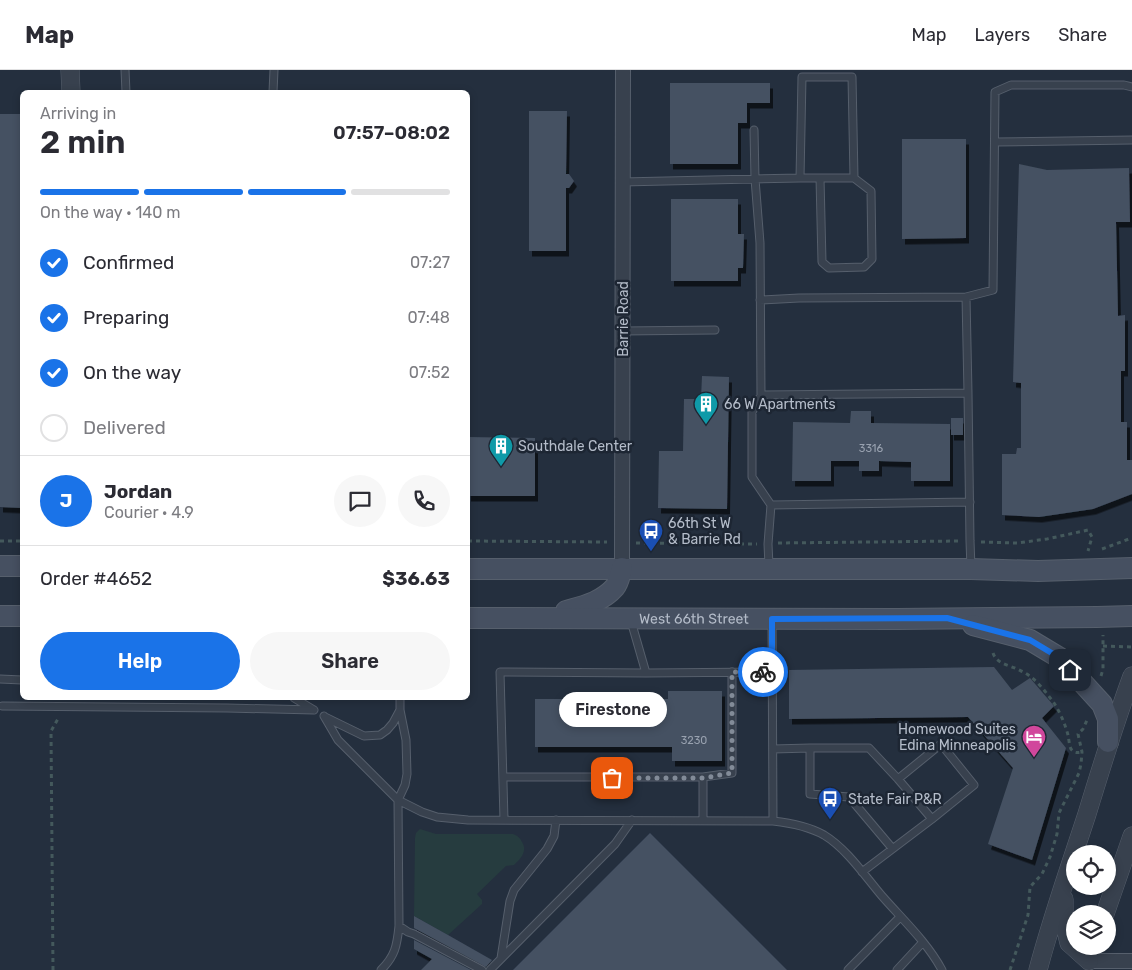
<!DOCTYPE html>
<meta charset="utf-8">
<style>
:root{--surface:#fff;--page:#f7f7f7;--text:#2b2b33;--muted:#7c7c81;--line:#e1e1e2;--accent:#1a73e8}
body{margin:0;font-family:Rubik,sans-serif;background:var(--page);color:var(--text);height:100vh;display:flex;flex-direction:column;font-size:19px;white-space:nowrap}
*{box-sizing:border-box;margin:0}
p{font-size:16px;color:var(--muted)}
.icon{flex:none;width:28px;height:28px;fill:none;stroke:currentColor;stroke-width:2;stroke-linecap:round;stroke-linejoin:round}
.map{position:relative;flex:1;overflow:hidden}
.side{position:absolute;left:20px;top:20px;width:450px;height:610px;display:flex;flex-direction:column;background:var(--surface);border-radius:8px;box-shadow:0 2px 8px #0003}
.side>*{flex:none}
.tools{position:absolute;left:1066px;top:775px;display:grid;gap:10px}
.tools a{display:grid;place-items:center;width:50px;height:50px;border-radius:50%;background:var(--surface);box-shadow:0 2px 8px #0003;font-size:25px}
.pin{position:absolute;display:grid;place-items:center;width:42px;height:42px;color:#fff;margin:-21px;border-radius:10px;box-shadow:0 2px 8px #0006}
.courier{position:absolute;display:grid;place-items:center;width:50px;height:50px;margin:-25px;border:4px solid #1a73e8;border-radius:50%;background:#fff;color:#222;box-shadow:0 1px 6px #0007}
.bubble{position:absolute;height:35px;border-radius:18px;background:var(--surface);box-shadow:0 2px 8px #0003;font-size:16px;font-weight:600;line-height:35px;text-align:center}
.summary em{font-style:normal;font-weight:600}
.summary div{display:flex;flex-direction:column-reverse}
.summary{display:flex;align-items:center;justify-content:space-between;height:85px;padding:0 20px}
h1{font-size:32px;font-weight:600;line-height:38px}
.bar{display:grid;grid-template-columns:repeat(4,1fr);gap:8px 5px;align-content:center;height:60px;padding:0 20px}
.bar i{height:6px;border-radius:4px;background:var(--line)}
.bar .selected{background:var(--accent)}
.bar p{grid-column:span 4}
.line{display:flex;align-items:center;gap:12px;padding:0 20px;border-top:1px solid var(--line)}
.line div{flex:1}
.round{display:grid;place-items:center;flex:none;width:52px;height:52px;border-radius:26px;background:var(--page)}
ol{padding:0 20px;list-style:none}
li{display:flex;align-items:center;gap:15px;height:55px}
li p{margin-inline-start:auto}
li .icon{padding:5px;border-radius:50%;background:var(--accent);color:#fff;stroke-width:4}
li:last-child{color:var(--muted)}
li i{width:28px;height:28px;border:2px solid var(--line);border-radius:50%}
.primary-button{display:flex;gap:10px;margin-top:auto;padding:10px 20px}
.primary-button a{flex:1;height:58px;border-radius:30px;background:var(--accent);color:#fff;font-size:20px;font-weight:600;line-height:58px;text-align:center}
.primary-button a+a{background:var(--page);color:var(--text)}
header{display:flex;align-items:center;gap:30px;box-sizing:border-box;height:70px;padding:0 25px;background:var(--surface);border-bottom:1px solid var(--line)}
header strong{font-size:24px}
nav{display:flex;gap:28px;margin-inline-start:auto;font-size:18px}
.map>svg:first-child{display:block}
.green{fill:#263c3f}
.building{fill:#455162;filter:url(#shadow)}
.lines{fill:none;stroke-linecap:round;stroke-linejoin:round}
.service-casing{stroke:#565f6c;stroke-width:9}
.minor-casing{stroke:#565f6c;stroke-width:16}
.tertiary-casing{stroke:#565f6c;stroke-width:19}
.secondary-casing{stroke:#565f6c;stroke-width:22}
.path{stroke:#44595c;stroke-width:3;stroke-dasharray:4 4;stroke-linecap:butt}
.service{stroke:#38414e;stroke-width:7}
.minor{stroke:#38414e;stroke-width:14}
.tertiary{stroke:#38414e;stroke-width:18}
.secondary{stroke:#465061;stroke-width:20}
.done{stroke:#828b98;stroke-width:5;stroke-dasharray:0 9}
.route{stroke:#1a73e8;stroke-width:6}
.labels{text-anchor:middle;dominant-baseline:central;stroke-width:5;stroke-linejoin:round;paint-order:stroke}
.number-label{font-size:11px;fill:#98a1af}
.street-label{font-size:14px;fill:#b4bcc9;stroke:#1d2633}
.poi-label{font-size:14px;fill:#b4bcc9;stroke:#1d2633;text-anchor:start}
</style>
<header>
<strong>Map</strong>
<nav><a>Map</a><a>Layers</a><a>Share</a></nav>
</header>
<div class="map">
<svg width="1132" height="900" viewBox="0 0 1132 900">
<defs>
<filter id="shadow"><feDropShadow dx="3" dy="5.5" stdDeviation="0" flood-color="#0009"/></filter>
</defs>
<rect width="100%" height="100%" fill="#242f3e"/>
<path class="green" d="M420,759L436,764H513C518,766 520,768 522,772C528,782 520,789 514,795L506,796L477,824L482,830V834L448,865L414,846L415,768L416,763Z"/>
<path class="building" d="M670,13H770V33H747V53H738V94H670Z
M529,41H567L566,104H569L574,111L569,118H566V181H529Z
M0,44H22V438L0,437Z
M902,69H966V168L902,169Z
M1019,94L1047,100L1129,98L1130,152H1116L1118,246L1125,245V301H1121V352H1127V390H1132V424L1093,439L1039,447L1002,445V384H1016L1017,378H1021V313L1013,312Z
M671,129H738V164H744L743,198H738V211H671Z
M702,306L729,307L727,439L658,438L659,381H683L684,329H701Z
M851,341H871V353L950,354V411H911V392L879,391V401H859V391H831V411H792L793,352L850,353Z
M951,348H963V365H951Z
M468,367L535,368V426H468Z
M994,597L1012,620L1030,608L1054,636L1042,648L1066,678L1032,790L988,774L1013,698L968,647L789,649V600Z
M668,621H722V691H672V677H535V629H668Z
M650,763L787,900H513Z
M414,846L448,865L492,890L486,897L414,858Z
M414,870L471,900H421L432,889L414,879Z"/>
<g class="lines">
<defs>
<path id="service" d="M125,0L126,22
M273,22L274,0
M754,60L755,109L760,173L761,325L752,342V407L771,435L768,474L769,496
M995,72L1132,70
M800,108L802,7H852L854,108
M622,112L800,108H854L871,121L872,189L864,197L829,198L822,192L820,108
M966,227L993,220L995,22L1011,15H1124L1132,17
M760,230L799,228L966,227L968,323L970,471L971,498
M623,261L715,260
M761,325L968,323
M771,435L970,432
M631,551L646,603
M772,551L773,751
M0,609L22,610
M294,628L314,640
M2,636L227,638L314,640
M324,646L338,670L398,730L422,742L437,747L468,750L773,751C791,753 808,756 824,765C847,779 865,806 882,826C903,850 927,872 942,900
M325,647L364,666L380,665L387,660L393,653L400,640
M773,679L810,678
M503,707H703V750
M703,707L732,703V602
M504,750L500,602L646,603L772,602
M892,778L849,727L810,724V678H869L898,709L932,749
M862,802L932,749L974,715L941,674L898,709
M399,856L408,862L414,864L482,900
M501,888L510,831L514,820L547,779L554,766L556,750
M381,900C395,886 397,876 399,856L398,730L405,715L407,704L406,670L400,640V628
M490,900L615,774L632,750
M848,900L900,847
M897,900L923,872"/>
<path id="minor" d="M622,498L623,0
M1089,891H1132"/>
<path id="tertiary" d="M70,0L71,22
M1064,829V852L1069,873L1089,891
M1105,844L1132,766
M1038,900C1052,847 1070,796 1087,744C1101,698 1115,652 1132,606"/>
<g id="secondary">
<path d="M0,496H22"/>
<path d="M468,499H971L1038,501L1132,498"/>
<path d="M566,541C584,536 602,532 615,517C619,512 620,504 622,498"/>
<path d="M0,546H22"/>
<path id="s1" d="M468,548L897,549L1097,547L1132,546"/>
<path d="M973,555L1030,570L1060,588L1102,634L1108,649V672"/>
</g>
</defs>
<use href="#service" class="service-casing"/>
<use href="#minor" class="minor-casing"/>
<use href="#tertiary" class="tertiary-casing"/>
<use href="#secondary" class="secondary-casing"/>
<path class="path" d="M0,471H22
M468,471L607,472
M981,472L1017,473L1047,469L1088,460L1092,467L1088,481
M636,473L757,474
M778,473L959,471
M1102,479L1129,469L1132,470
M1103,576L1132,577
M993,583C997,595 1011,595 1021,601C1035,607 1045,621 1054,633C1060,642 1065,654 1068,665C1069,669 1069,675 1071,679C1074,683 1077,683 1082,682
M1101,606L1103,599V565
M53,900L51,661L59,647
M1010,900L1028,845L1030,817L1042,804L1050,787L1057,764L1059,743L1079,703L1081,694L1082,682L1078,664L1083,659L1088,648"/>
<use href="#service" class="service"/>
<use href="#minor" class="minor"/>
<use href="#tertiary" class="tertiary"/>
<use href="#secondary" class="secondary"/>
</g>
<g class="lines">
<path class="done" d="M612,708H703L732,703V602H763"/>
<path class="route" d="M763,602H772V549L947,548L1030,570L1060,588L1070,600"/>
</g>
<defs>
<symbol id="building-pin" viewBox="-11 -11 22 30"><path d="M0 17L-7.5 6A9.5 9.5 0 1 1 7.5 6Z" fill="#0f9aa8" stroke="#1d2633"/><path d="M-4-6H4V6H1V3H-1V6H-4ZM-2.5-4.3h1.7v1.8h-1.7ZM.8-4.3h1.7v1.8H.8ZM-2.5-1h1.7V.8h-1.7ZM.8-1h1.7V.8H.8Z" fill="#fff"/></symbol>
<symbol id="bus-pin" viewBox="-11 -11 22 30"><path d="M0 17L-7.5 6A9.5 9.5 0 1 1 7.5 6Z" fill="#1a4fb4" stroke="#1d2633"/><path d="M-5-6H5V4H4V6H2V4H-2V6H-4V4H-5ZM-3.5-4V0h7V-4ZM-3.5 1.2v1.5H-2V1.2ZM2 1.2v1.5H3.5V1.2Z" fill="#fff"/></symbol>
<symbol id="hotel-pin" viewBox="-11 -11 22 30"><path d="M0 17L-7.5 6A9.5 9.5 0 1 1 7.5 6Z" fill="#d1479c" stroke="#1d2633"/><path d="M-6-4.5h1.5V1H6V5H4.5V3h-9V5H-6ZM-4 0a1.8 1.8 0 1 1 3.6 0ZM.5 0V-2.5h3Q6-2.5 6 0Z" fill="#fff"/></symbol>
</defs>
<g fill-rule="evenodd">
<use href="#building-pin" x="692" y="320" width="28" height="38"/>
<use href="#building-pin" x="487" y="362" width="28" height="38"/>
<use href="#bus-pin" x="637" y="447" width="28" height="38"/>
<use href="#hotel-pin" x="1020" y="653" width="28" height="38"/>
<use href="#bus-pin" x="816" y="715" width="28" height="38"/>
</g>
<g class="labels">
<g class="number-label">
<text x="871" y="378">3316</text>
<text x="694" y="670">3230</text>
</g>
<g class="street-label">
<text transform="translate(623 249) rotate(-90)">Barrie Road</text>
<text stroke="none"><textPath href="#s1" startOffset="226">West 66th Street</textPath></text>
</g>
<g class="poi-label">
<text x="724" y="334">66 W Apartments</text>
<text x="518" y="376">Southdale Center</text>
<text x="668" y="453">66th St W<tspan x="668" dy="16">&amp; Barrie Rd</tspan></text>
<text x="1016" y="659" text-anchor="end">Homewood Suites<tspan x="1016" dy="16">Edina Minneapolis</tspan></text>
<text x="848" y="729">State Fair P&amp;R</text>
</g>
</g>
</svg>
<div class="tools">
<a><svg class="icon" aria-label="locate" viewBox="0 0 24 24"><circle cx="12" cy="12" r="6"/><path d="M12 2v4M12 18v4M2 12h4M18 12h4"/></svg></a>
<a><svg class="icon" aria-label="layers" viewBox="0 0 24 24"><path d="M12 4l9 5-9 5-9-5zM3 14l9 5 9-5"/></svg></a>
</div>
<div class="pin" style="left:612px;top:708px;background:#ea580c"><svg class="icon" aria-label="bag" viewBox="0 0 24 24"><path d="M5 8h14l-1 12H6zM9 8a3 3 0 0 1 6 0"/></svg></div>
<div class="pin" style="left:1070px;top:600px;background:#1f2937"><svg class="icon" aria-label="home" viewBox="0 0 24 24"><path d="M3 11l9-7 9 7M6 9v11h12V9"/></svg></div>
<div class="courier" style="left:763px;top:602px"><svg class="icon" aria-label="bike" viewBox="0 0 24 24"><circle cx="6" cy="16" r="4"/><circle cx="18" cy="16" r="4"/><path d="M6 16l4-8h5l3 8M10 8l3 8H6M13 5h3"/></svg></div>
<div class="bubble" style="left:559px;top:622px;width:108px">Firestone</div>
<section class="side">
<div class="summary"><div><h1>2 min</h1><p>Arriving in</p></div><em>07:57–08:02</em></div>
<div class="bar"><i class="selected"></i><i class="selected"></i><i class="selected"></i><i></i><p>On the way · 140 m</p></div>
<ol>
<li><svg class="icon" aria-label="check" viewBox="0 0 24 24"><path d="M5 12l5 5 9-10"/></svg>Confirmed<p>07:27</p></li>
<li><svg class="icon" aria-label="check" viewBox="0 0 24 24"><path d="M5 12l5 5 9-10"/></svg>Preparing<p>07:48</p></li>
<li><svg class="icon" aria-label="check" viewBox="0 0 24 24"><path d="M5 12l5 5 9-10"/></svg>On the way<p>07:52</p></li>
<li><i></i>Delivered</li>
</ol>
<div class="line" style="height:90px"><b class="round" style="background:var(--accent);color:#fff">J</b><div><b>Jordan</b><p>Courier · 4.9</p></div><a class="round"><svg class="icon" aria-label="chat" viewBox="0 0 24 24"><path d="M4 5h16v11H9l-5 4z"/></svg></a><a class="round"><svg class="icon" aria-label="phone" viewBox="0 0 24 24"><path d="M5 4h4l2 5-3 2q2 4 5 5l2-3 5 2v4C11 20 4 13 5 4z"/></svg></a></div>
<div class="line" style="height:65px"><div>Order #4652</div><b>$36.63</b></div>
<div class="primary-button"><a>Help</a><a>Share</a></div>
</section>
</div>
